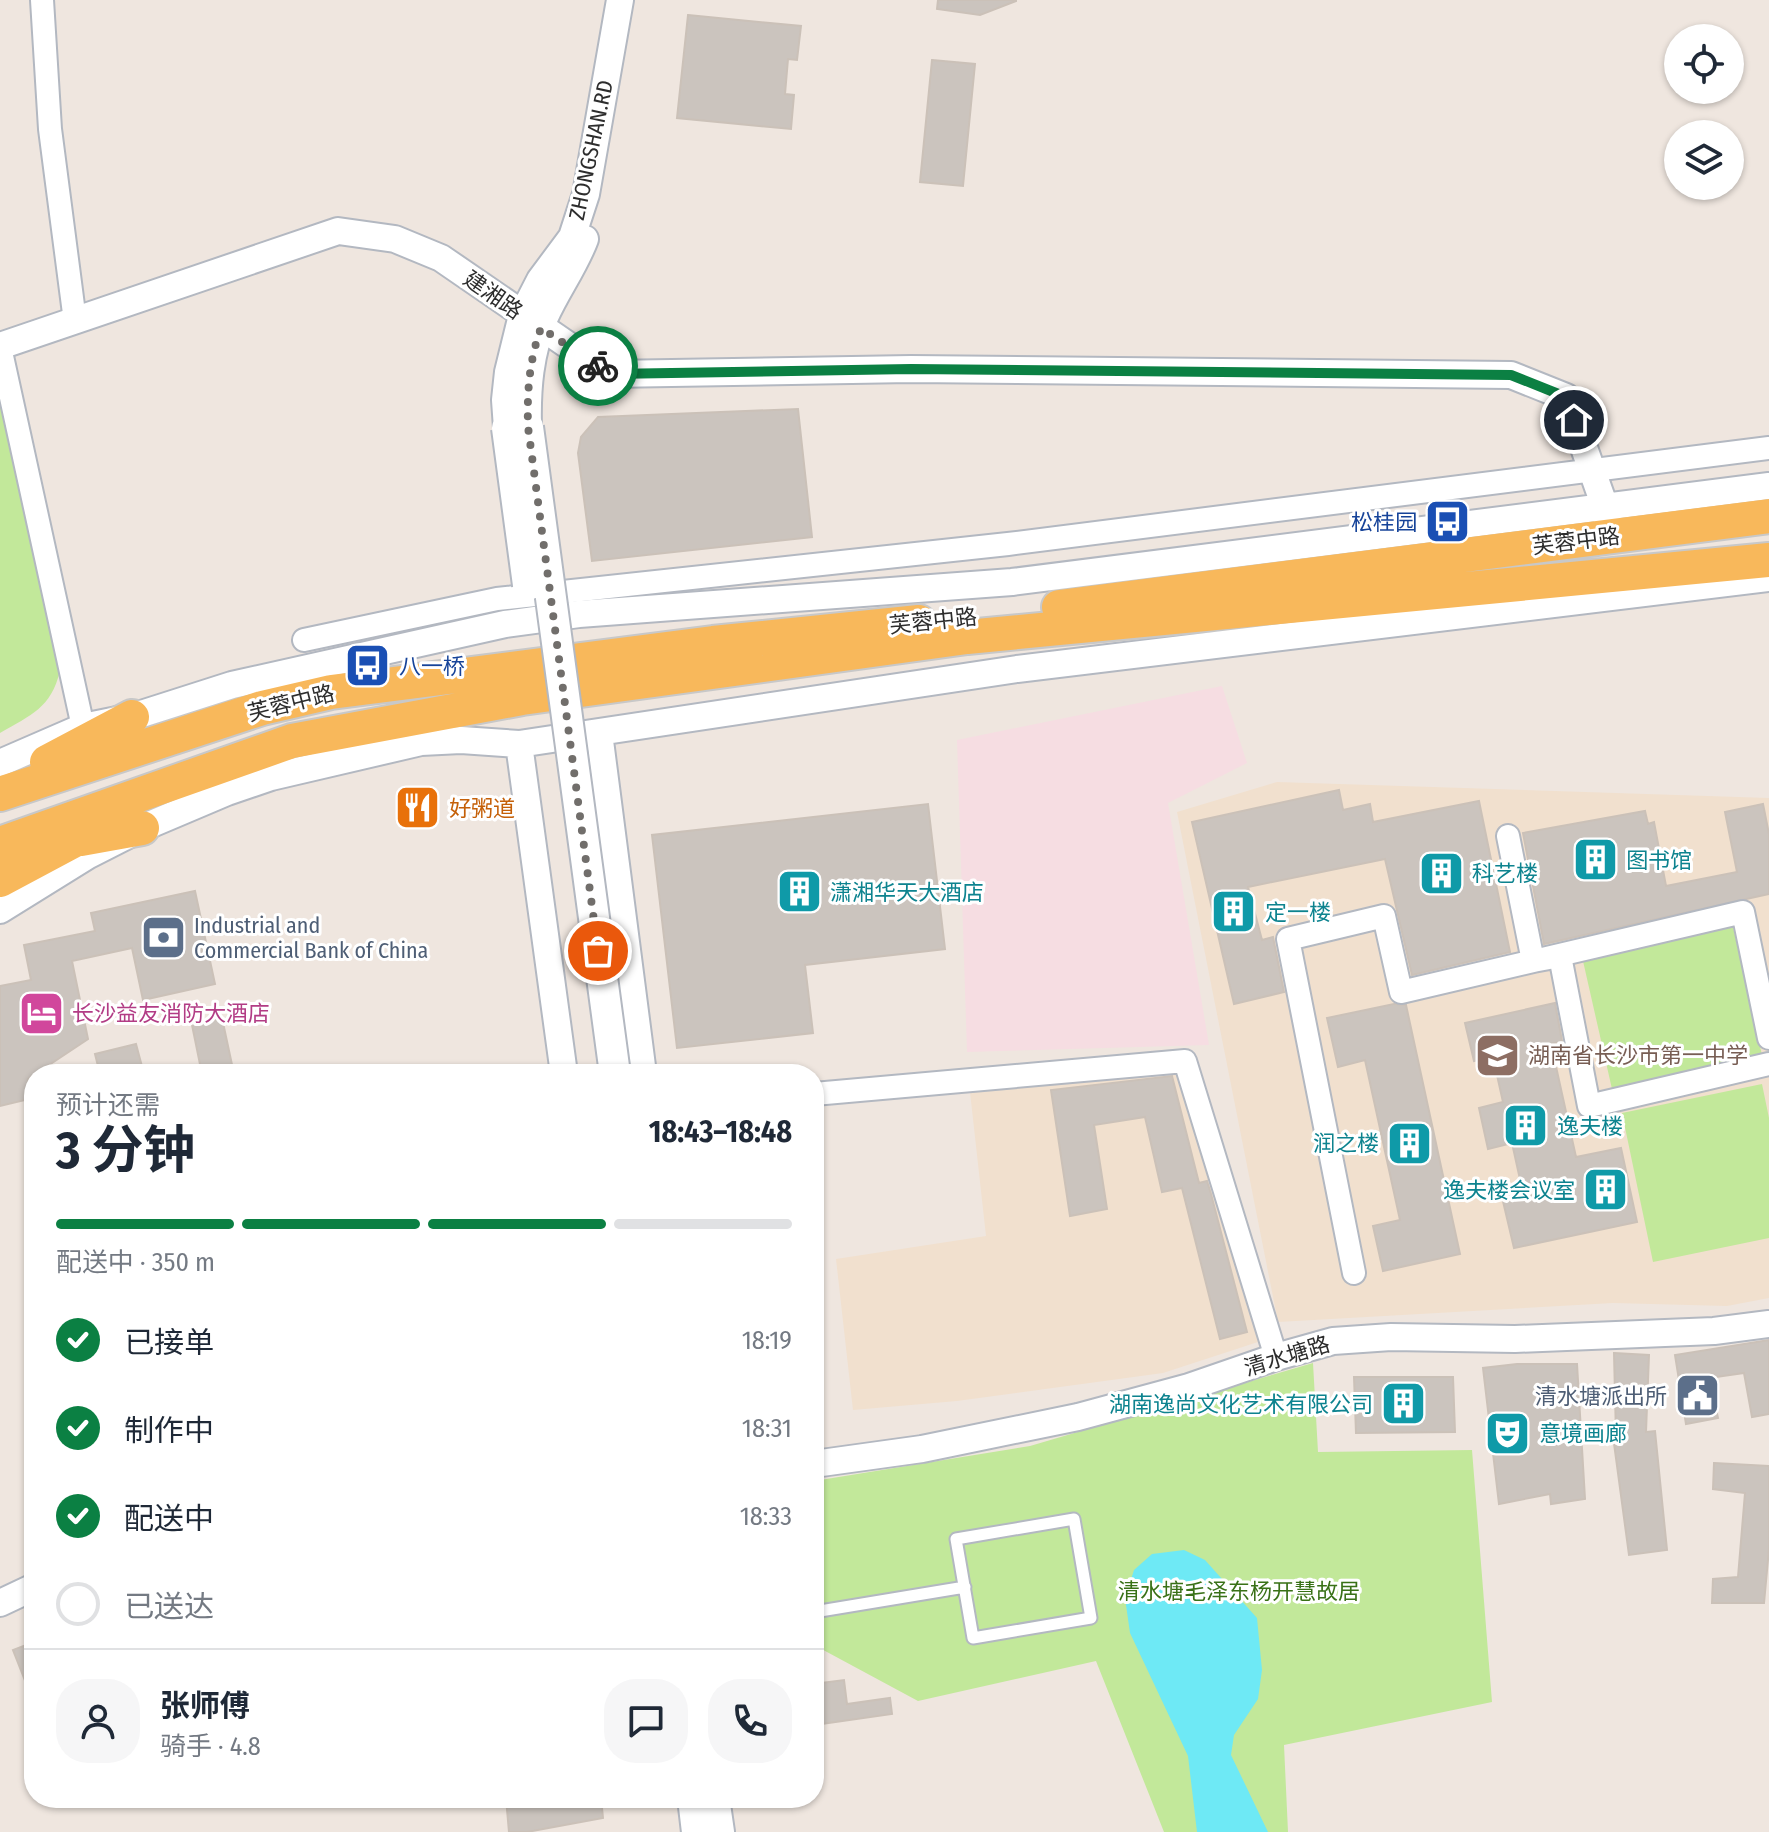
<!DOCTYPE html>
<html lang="zh">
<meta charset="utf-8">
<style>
:root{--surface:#fff;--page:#f6f6f7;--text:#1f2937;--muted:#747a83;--line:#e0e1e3;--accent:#0b8043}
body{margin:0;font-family:"Fira Sans Condensed","Noto Sans SC",sans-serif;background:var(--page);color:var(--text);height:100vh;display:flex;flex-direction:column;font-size:30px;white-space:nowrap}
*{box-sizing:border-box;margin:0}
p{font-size:26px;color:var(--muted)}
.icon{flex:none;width:44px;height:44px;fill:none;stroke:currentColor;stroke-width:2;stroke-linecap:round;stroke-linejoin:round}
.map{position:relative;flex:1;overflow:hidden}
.details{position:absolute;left:24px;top:1064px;width:800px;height:744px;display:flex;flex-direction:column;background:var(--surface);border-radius:32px;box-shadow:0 2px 6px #0004}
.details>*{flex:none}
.controls{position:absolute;left:1664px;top:24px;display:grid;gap:16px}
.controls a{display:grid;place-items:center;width:80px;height:80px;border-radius:50%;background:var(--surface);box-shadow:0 2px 6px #0004;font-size:40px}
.pin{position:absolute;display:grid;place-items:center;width:68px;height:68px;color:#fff;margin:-34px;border:4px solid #fff;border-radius:50%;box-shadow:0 2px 8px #0007}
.courier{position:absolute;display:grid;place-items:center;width:80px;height:80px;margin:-40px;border:6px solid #0b8043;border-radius:50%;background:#fff;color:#222;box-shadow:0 2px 10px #0007}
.overview em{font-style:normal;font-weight:700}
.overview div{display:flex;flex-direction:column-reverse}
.overview{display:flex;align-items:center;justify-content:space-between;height:136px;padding:0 32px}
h1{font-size:52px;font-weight:700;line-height:60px}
.bar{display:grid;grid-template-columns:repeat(4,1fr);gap:12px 8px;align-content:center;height:96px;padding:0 32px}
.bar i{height:10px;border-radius:6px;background:var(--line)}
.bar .on{background:var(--accent)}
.bar p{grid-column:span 4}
.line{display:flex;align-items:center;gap:20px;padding:0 32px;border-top:2px solid var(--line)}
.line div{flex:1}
.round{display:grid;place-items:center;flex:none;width:84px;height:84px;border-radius:32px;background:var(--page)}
ol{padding:0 32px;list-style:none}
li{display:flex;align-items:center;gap:24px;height:88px}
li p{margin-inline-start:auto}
li .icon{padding:8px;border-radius:50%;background:var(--accent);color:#fff;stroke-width:4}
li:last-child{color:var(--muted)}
li i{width:44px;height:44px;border:4px solid var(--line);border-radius:50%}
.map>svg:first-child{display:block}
.education{fill:#f1e0ce}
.medical{fill:#f6dde2}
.green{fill:#c2e89a}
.water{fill:#6ee9f5}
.building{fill:#cbc4be;stroke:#cbc1b8;stroke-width:2}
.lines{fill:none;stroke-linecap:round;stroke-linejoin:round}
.service-casing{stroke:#b3b8c1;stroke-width:15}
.minor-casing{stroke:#b3b8c1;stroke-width:26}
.tertiary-casing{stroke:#b3b8c1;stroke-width:30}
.secondary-casing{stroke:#b3b8c1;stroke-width:34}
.primary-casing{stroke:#c8c8c8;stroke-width:38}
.service{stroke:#fff;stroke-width:11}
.minor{stroke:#fff;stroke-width:22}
.tertiary{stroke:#fff;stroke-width:26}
.secondary{stroke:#fff;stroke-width:30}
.primary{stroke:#f8b85b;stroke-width:34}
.secondary-bridge-casing{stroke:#b3b8c1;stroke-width:34;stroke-linecap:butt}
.secondary-bridge{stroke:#fff;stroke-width:30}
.done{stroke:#716e6b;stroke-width:8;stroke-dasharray:0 14.4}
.route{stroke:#0b8043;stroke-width:10}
.labels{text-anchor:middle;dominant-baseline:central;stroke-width:6;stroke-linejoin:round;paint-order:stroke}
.street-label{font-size:22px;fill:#2d2d2d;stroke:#fff}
.transit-label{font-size:22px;fill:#164399;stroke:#fff;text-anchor:end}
.food-label{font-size:22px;fill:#c56008;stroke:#fff;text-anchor:start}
.culture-label{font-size:22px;fill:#0d838f;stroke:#fff;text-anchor:start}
.service-label{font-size:22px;fill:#4e5e75;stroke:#fff;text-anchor:start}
.hotel-label{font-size:22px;fill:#b23c85;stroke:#fff;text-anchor:start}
.education-label{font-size:22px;fill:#785e54;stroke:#fff;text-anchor:start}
.park-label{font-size:22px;fill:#397117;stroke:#fff}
</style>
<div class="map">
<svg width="1769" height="1832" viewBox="0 0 1769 1832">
<rect width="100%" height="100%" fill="#efe6df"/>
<path class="education" d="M1277,782L1769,798V1298L1727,1306L1613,1303L1278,1322L1177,812Z
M1181,1070L1258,1342L1163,1373L957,1401L853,1410L836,1259L986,1236L970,1092Z"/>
<path class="medical" d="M1222,686L1247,763L1168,803L1209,1045L967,1052L957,740Z"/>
<path class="green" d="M0,375L60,671C51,708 31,715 0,733Z
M1733,927L1762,1055L1612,1089L1583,961Z
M1762,1084L1769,1118V1238L1653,1262L1622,1113Z
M1313,1363L1318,1452L1472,1450L1492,1702L1284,1745L1288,1832H1164L1096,1661L918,1701L814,1645V1481L1030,1446Z"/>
<path class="water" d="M1184,1550L1205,1560L1257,1618L1262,1670L1258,1699L1234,1735L1231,1755L1268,1832H1197L1188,1756L1130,1633L1125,1598L1134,1570L1152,1554Z"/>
<path class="building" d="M938,0H1016V1L980,15L937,9Z
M688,15L801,26L797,60L788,59L785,94L794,95L791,129L677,118Z
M932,60L975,64L963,186L920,182Z
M798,409L812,537L592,561L578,453L581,437L598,417Z
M1339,790L1343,810L1370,804L1373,822L1479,801L1510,952L1412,975L1385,859L1248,887L1262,940L1273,937L1284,992L1234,1004L1192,822Z
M928,804L945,949L805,965L813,1033L677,1048L652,835Z
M1763,804L1769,834V894L1544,944L1523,833L1645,811L1648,824L1654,822L1666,886L1737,872L1725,812Z
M195,891L215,984L143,1000L132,948L72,961L88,1039L28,1079L33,1098L0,1106V986L31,980L24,945L95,931L91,913Z
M1555,1003L1562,1041L1551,1044L1576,1157L1621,1148L1637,1222L1514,1248L1502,1197L1523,1193L1512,1143L1488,1149L1479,1108L1503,1102L1493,1057L1474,1061L1465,1023Z
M1394,1004L1406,1005L1460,1254L1383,1271L1373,1226L1400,1220L1365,1060L1338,1067L1327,1018Z
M222,1018L234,1074H202L192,1025Z
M136,1044L144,1074H100L95,1054Z
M1172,1076L1199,1183L1207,1181L1211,1194L1247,1332L1220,1339L1182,1188L1162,1192L1145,1117L1094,1125L1107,1209L1070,1216L1051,1090Z
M1769,1340V1414L1752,1417L1744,1373L1709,1378L1718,1418L1686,1424L1675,1355Z
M1614,1353L1649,1355L1646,1432L1655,1431L1667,1550L1629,1555L1613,1436H1616Z
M1517,1364H1577L1585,1499L1551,1504L1550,1494L1499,1504L1483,1368Z
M1354,1377H1453L1455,1432L1356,1433Z
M1714,1463L1769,1466V1549L1764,1603H1712L1713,1579L1738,1577L1745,1493L1713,1489Z
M34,1642V1700L33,1701L13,1650Z
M844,1680L847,1704L890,1698L892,1714L814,1725V1684Z
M506,1798H601L603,1818L527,1832H509Z"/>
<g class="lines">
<defs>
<path id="service" d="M1074,1519L1091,1618L973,1638L956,1539Z
M814,1612L965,1587"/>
<path id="minor" d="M42,0L50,129L75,321
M0,347L83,727
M304,640L497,599L1008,544L1769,448
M1508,836L1533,961L1560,956L1589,1106L1769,1064
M814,1094L1185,1061L1276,1357
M1354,1273L1288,939L1384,916L1401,992L1743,912L1769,1038"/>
<path id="tertiary" d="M0,346L338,231L395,239L441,258L610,374L911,369L1511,375L1566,397L1605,507L1607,521
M528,427C527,388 530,353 545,317C557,290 575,266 585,239
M507,428L505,400L508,372L522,315L540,280L572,237L586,194L620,0
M599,733L643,1074
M519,744L564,1074
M0,763L83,727L132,717L232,685L505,624L579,614L1012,582L1769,486
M0,910L87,856L142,828L227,792L271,777L421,742L461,740L519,744L1017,669L1769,578
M814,1464L922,1449L1078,1417L1189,1387L1276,1357L1333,1341L1391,1337L1515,1339L1714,1331L1769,1324
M0,1603L34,1587"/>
<path id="secondary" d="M693,1798L697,1832
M714,1798L719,1832"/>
<path id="primary" d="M1059,607L1769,516
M47,762L132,717
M0,794L262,708L331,692L713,643L919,622
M81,839L142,828
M0,844L292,741L522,698L967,637L1769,560
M0,880L73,841L106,817"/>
</defs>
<use href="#service" class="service-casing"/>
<use href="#minor" class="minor-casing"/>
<use href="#tertiary" class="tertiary-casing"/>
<use href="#secondary" class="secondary-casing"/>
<use href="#primary" class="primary-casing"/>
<use href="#service" class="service"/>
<use href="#minor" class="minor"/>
<use href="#tertiary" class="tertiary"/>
<use href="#secondary" class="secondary"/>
<use href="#primary" class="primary"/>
<defs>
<path id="secondary-bridge" d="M528,427L615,1074
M507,428L528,585"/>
</defs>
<use href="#secondary-bridge" class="secondary-bridge-casing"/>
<use href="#secondary-bridge" class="secondary-bridge"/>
</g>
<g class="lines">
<path class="done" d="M598,366L541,328C529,361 527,392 528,427L598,951"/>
<path class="route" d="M598,366L610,374L911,369L1511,375L1566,397L1574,420"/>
</g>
<defs>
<symbol id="bus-square" viewBox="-11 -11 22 22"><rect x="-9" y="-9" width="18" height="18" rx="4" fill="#1a4fb4" stroke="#fff"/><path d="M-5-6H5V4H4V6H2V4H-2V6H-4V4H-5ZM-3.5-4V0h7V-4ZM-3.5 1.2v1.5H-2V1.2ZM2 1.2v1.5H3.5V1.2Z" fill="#fff"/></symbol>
<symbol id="restaurant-square" viewBox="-11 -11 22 22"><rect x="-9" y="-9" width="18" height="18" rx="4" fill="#e8710a" stroke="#fff"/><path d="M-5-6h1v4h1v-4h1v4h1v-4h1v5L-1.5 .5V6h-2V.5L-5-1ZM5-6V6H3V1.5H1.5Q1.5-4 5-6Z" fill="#fff"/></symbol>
<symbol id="building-square" viewBox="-11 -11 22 22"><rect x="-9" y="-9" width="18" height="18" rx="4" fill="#0f9aa8" stroke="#fff"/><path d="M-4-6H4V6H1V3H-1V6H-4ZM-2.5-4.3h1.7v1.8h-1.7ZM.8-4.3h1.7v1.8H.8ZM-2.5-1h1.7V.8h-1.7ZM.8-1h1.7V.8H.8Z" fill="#fff"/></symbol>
<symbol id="bank-square" viewBox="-11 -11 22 22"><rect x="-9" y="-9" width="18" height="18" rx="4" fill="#5c6f8a" stroke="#fff"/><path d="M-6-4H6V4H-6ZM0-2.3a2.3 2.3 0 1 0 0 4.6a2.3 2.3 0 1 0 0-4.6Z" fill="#fff"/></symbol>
<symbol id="hotel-square" viewBox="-11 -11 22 22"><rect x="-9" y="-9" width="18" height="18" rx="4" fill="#d1479c" stroke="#fff"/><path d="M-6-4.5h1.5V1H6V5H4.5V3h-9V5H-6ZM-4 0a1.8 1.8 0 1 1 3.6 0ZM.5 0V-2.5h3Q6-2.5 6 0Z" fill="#fff"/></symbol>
<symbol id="school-square" viewBox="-11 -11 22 22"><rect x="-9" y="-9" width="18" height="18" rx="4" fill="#8d6e63" stroke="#fff"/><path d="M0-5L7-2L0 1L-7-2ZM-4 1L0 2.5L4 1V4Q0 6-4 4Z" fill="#fff"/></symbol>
<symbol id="civic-square" viewBox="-11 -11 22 22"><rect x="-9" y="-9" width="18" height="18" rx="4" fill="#5c6f8a" stroke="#fff"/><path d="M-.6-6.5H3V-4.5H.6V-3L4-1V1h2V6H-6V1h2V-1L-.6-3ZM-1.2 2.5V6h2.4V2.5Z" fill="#fff"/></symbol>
<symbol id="theatre-square" viewBox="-11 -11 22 22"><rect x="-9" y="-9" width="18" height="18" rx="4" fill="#0f9aa8" stroke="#fff"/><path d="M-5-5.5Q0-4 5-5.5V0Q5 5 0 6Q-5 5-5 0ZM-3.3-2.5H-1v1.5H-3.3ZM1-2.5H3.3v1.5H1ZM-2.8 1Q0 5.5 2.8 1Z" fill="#fff"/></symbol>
</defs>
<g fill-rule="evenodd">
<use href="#bus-square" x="1422" y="496" width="51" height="51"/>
<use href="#bus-square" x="342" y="640" width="51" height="51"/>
<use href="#restaurant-square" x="392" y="782" width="51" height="51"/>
<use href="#building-square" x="1570" y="834" width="51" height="51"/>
<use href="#building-square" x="1416" y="848" width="51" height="51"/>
<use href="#building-square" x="774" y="866" width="51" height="51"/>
<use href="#building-square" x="1208" y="886" width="51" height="51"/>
<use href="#bank-square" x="138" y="912" width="51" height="51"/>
<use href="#hotel-square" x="16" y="988" width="51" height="51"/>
<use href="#school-square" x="1472" y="1030" width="51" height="51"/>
<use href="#building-square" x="1500" y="1100" width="51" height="51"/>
<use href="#building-square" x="1384" y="1118" width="51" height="51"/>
<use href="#building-square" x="1580" y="1164" width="51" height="51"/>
<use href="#civic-square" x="1672" y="1370" width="51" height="51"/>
<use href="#building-square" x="1378" y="1378" width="51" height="51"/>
<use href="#theatre-square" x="1482" y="1408" width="51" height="51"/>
</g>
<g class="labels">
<g class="street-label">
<text transform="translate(591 150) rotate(-78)">ZHONGSHAN.RD</text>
<text transform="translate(493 295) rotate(35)">建湘路</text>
<text transform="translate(1576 541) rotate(-7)">芙蓉中路</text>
<text transform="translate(933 621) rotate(-6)">芙蓉中路</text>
<text transform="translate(291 703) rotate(-14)">芙蓉中路</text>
<text transform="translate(1287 1356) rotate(-17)">清水塘路</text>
</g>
<g class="transit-label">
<text x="1417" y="522">松桂园</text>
<text x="399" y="666" text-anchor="start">八一桥</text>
</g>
<g class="food-label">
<text x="449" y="808">好粥道</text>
</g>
<g class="culture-label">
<text x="1626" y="860">图书馆</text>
<text x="1472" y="873">科艺楼</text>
<text x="830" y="892">潇湘华天大酒店</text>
<text x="1265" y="912">定一楼</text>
<text x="1557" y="1126">逸夫楼</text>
<text x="1379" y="1143" text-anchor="end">润之楼</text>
<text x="1575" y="1190" text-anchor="end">逸夫楼会议室</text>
<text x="1373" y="1404" text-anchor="end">湖南逸尚文化艺术有限公司</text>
<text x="1539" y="1433">意境画廊</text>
</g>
<g class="service-label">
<text x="194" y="925">Industrial and<tspan x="194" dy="25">Commercial Bank of China</tspan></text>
<text x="1667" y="1396" text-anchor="end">清水塘派出所</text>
</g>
<g class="hotel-label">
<text x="72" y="1013">长沙益友消防大酒店</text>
</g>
<g class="education-label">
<text x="1528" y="1055">湖南省长沙市第一中学</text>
</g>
<g class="park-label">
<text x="1239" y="1591">清水塘毛泽东杨开慧故居</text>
</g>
</g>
</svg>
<div class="controls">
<a><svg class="icon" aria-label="locate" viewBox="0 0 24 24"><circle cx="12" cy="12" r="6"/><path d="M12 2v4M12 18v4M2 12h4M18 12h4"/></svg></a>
<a><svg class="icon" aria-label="layers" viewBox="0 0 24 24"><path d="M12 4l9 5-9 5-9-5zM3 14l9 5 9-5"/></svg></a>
</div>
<div class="pin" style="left:598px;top:951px;background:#ea580c"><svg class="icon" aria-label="bag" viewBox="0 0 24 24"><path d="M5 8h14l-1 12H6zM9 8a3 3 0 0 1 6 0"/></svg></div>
<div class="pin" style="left:1574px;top:420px;background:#1f2937"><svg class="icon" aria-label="home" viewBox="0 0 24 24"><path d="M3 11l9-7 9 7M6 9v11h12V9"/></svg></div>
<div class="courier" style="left:598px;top:366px"><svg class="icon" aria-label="bike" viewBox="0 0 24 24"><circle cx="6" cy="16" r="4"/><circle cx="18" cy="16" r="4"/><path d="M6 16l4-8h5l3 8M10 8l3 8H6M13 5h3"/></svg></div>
<section class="details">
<div class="overview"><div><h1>3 分钟</h1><p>预计还需</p></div><em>18:43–18:48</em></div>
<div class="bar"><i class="on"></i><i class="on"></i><i class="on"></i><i></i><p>配送中 · 350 m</p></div>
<ol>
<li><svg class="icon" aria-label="check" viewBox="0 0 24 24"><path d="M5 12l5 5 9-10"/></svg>已接单<p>18:19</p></li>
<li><svg class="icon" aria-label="check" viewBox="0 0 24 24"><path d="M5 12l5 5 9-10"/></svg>制作中<p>18:31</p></li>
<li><svg class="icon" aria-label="check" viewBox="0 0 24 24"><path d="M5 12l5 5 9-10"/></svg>配送中<p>18:33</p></li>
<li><i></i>已送达</li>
</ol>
<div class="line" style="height:144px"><a class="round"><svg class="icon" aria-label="person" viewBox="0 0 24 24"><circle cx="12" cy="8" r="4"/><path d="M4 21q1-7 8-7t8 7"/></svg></a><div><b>张师傅</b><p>骑手 · 4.8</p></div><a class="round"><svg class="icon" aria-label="chat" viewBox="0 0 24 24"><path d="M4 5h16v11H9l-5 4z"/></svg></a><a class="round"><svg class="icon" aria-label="phone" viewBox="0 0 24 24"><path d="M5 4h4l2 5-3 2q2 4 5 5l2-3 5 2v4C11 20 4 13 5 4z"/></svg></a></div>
</section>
</div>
